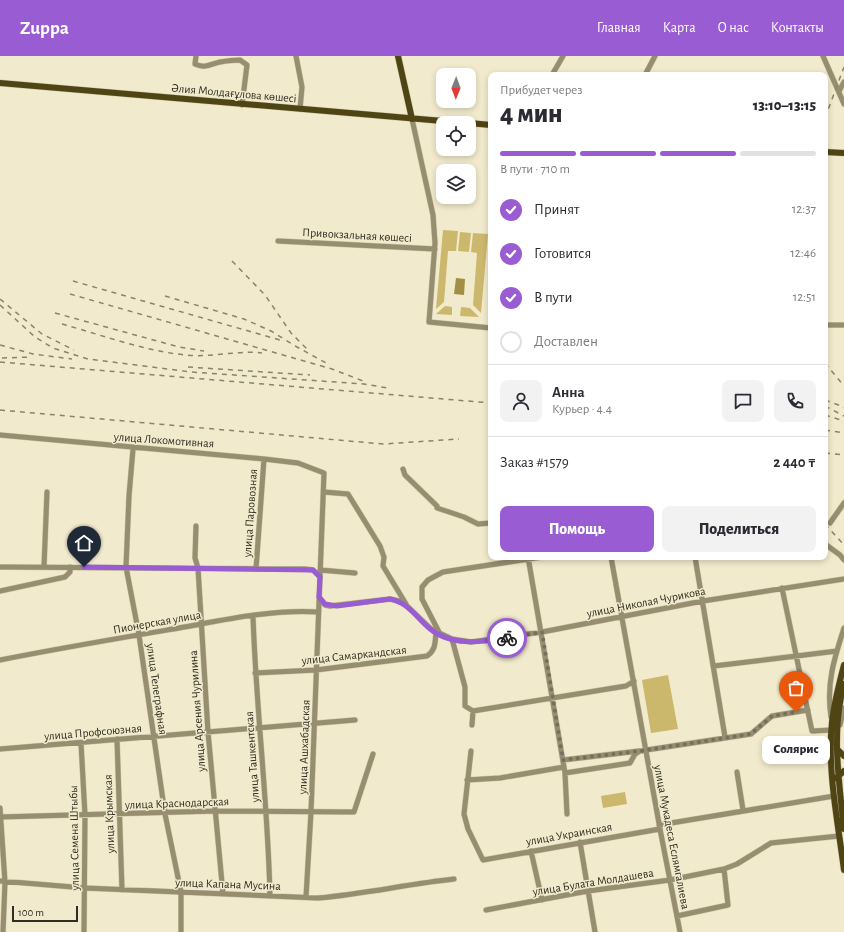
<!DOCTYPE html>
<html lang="ru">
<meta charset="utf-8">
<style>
:root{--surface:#fff;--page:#f2f2f3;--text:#2b2b33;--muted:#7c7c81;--line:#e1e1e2;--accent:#995cd3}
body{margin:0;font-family:"Alegreya Sans",sans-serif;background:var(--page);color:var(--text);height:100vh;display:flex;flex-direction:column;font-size:15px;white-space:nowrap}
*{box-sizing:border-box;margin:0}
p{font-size:13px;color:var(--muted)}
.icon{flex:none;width:22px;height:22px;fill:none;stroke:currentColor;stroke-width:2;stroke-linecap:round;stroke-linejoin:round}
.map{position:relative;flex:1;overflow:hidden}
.details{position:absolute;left:488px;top:16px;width:340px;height:488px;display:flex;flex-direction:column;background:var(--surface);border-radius:8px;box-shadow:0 2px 6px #0003}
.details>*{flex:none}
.needle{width:26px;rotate:181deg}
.buttons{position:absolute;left:436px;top:12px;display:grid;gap:8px}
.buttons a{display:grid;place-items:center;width:40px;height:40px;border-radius:8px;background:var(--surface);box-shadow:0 2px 6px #0003;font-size:20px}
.scale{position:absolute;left:12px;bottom:10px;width:66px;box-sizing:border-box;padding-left:4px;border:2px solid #302d22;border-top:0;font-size:11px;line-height:14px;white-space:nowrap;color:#302d22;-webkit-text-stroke:3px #f1eacc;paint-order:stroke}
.pin{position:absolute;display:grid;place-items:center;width:34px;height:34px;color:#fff;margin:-41px -17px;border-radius:50% 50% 50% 0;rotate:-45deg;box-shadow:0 0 4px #0007}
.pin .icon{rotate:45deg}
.courier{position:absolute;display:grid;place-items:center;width:40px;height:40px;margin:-20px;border:3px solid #995cd3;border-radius:50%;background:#fff;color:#222;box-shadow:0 1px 5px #0007}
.bubble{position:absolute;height:28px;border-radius:8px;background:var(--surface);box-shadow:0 2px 6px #0003;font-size:13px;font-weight:800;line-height:28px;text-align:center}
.overview em{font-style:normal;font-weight:800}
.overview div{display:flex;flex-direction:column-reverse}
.overview{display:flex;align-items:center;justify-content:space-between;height:68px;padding:0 12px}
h1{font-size:26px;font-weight:800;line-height:30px}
.bar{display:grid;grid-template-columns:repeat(4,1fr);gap:6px 4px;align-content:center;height:48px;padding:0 12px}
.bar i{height:5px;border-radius:3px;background:var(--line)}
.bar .active{background:var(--accent)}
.bar p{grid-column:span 4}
.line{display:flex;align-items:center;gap:10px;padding:0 12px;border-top:1px solid var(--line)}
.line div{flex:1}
.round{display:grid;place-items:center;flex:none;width:42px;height:42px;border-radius:8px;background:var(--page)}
ol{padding:0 12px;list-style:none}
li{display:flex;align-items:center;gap:12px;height:44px}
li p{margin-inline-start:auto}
li .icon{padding:4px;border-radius:50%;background:var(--accent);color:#fff;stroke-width:4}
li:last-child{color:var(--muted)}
li i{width:22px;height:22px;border:2px solid var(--line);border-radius:50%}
.primary-button{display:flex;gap:8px;margin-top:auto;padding:8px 12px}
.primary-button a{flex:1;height:46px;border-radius:8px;background:var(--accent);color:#fff;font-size:16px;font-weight:800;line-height:46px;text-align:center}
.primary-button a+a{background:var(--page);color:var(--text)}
header{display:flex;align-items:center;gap:24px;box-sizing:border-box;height:56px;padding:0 20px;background:var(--accent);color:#fff}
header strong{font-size:19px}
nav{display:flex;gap:22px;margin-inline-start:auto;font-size:14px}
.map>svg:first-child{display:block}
.green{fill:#ccb86d}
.water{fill:#a28f43}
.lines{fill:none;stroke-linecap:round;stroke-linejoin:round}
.minor-casing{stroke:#cec8ad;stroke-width:6}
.major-casing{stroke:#cec8ad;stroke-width:7}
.minor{stroke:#968e6f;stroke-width:5}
.major{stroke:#4f4414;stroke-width:6}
.rail{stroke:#888370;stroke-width:1.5;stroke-dasharray:5 5;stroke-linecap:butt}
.done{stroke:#746f5e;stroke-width:4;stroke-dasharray:0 7.2}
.route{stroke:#995cd3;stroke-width:5}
.labels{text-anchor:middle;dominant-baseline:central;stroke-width:3;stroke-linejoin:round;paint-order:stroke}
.street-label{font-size:12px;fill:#302d22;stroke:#f1eacc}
</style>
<header>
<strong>Zuppa</strong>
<nav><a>Главная</a><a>Карта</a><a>О нас</a><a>Контакты</a></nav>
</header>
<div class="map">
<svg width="844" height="876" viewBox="0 0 844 876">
<rect width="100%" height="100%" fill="#f1eacc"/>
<path class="green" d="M443,174L458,175L456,195H448L444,246L436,253Z
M460,176L471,177L469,196L458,195Z
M473,177L488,178L481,257L473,249L477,197L471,196Z
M445,250L452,251V259L436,258Z
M461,251L470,252L479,261L460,260Z
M668,619L678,673L651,677L642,624Z
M625,736L627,748L603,752L601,740Z"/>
<path class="water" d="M456,222L465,223L464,239L454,238Z"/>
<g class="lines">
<defs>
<path id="minor" d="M196,0L195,8C206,13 210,8 220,6C226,5 233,4 240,4L247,9L242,49
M296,0L302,31L300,53
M823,0L844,48
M552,19L563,0
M645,19L655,0
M839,35L844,26
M412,63L433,159L435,187L429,266L491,272
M278,185L435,193
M825,269H844
M0,379L264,403L298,407L324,417L311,756L306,841
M133,393L129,440L126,511L139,579L165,758L181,836V876
M403,413L405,419L437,450V452L464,461L478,468L491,467
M324,436L348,438L380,490L384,501L383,510L406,548
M830,467L844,447
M196,470L195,502L198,512L208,676L223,838
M825,488L840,499L844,504
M528,501L565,717L567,758
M611,501L660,773L680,876
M695,501L725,681
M0,511L305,513L313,514L319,520
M44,511L47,436
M256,513L264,403
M320,514L355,517
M782,532L812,675L832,674
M0,535L65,521L70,516V511
M319,541L325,549L330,550L390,543L399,545L407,550L431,573L452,583L471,586L542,576L703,545L844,523
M253,560C256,653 268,747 270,840
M440,578L422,543V531L428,524L443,516L542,501
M452,583L465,631V650L473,655L472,669
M0,604C60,592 120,582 179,572C224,564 272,553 318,556
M714,610L837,595
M255,617L316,614L427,600C436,594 435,586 436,576
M473,655L626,630L634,625
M831,661C826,628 834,603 844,572
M840,669L844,652
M117,683L122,834
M81,687L85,759L84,876
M0,693L355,664
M471,695L464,758L468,773L483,804L660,773
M563,704L639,695
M737,716L743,754
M565,717L630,707L635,698L640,695L751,678L772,660L808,654
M467,724L500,722L564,711
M0,752L5,826L3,876
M0,761L215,755L354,756L373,698
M659,769L834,740
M580,786L595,876
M531,795L542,844
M0,825L85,832L318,842C364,838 408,828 454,823
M486,854L588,835L670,824L724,813L737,808L771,787L839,780
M677,860L728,849L724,813"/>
<path id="major" d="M398,0L412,63
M0,27L466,67
M469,67L491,69
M825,96L844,97
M844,609C839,628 834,647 832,666C827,715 838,766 844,814
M844,628C831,676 839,725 844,773
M837,693L844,700
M836,722L844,715"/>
</defs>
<use href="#minor" class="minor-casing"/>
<use href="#major" class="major-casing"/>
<use href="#minor" class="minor"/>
<use href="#major" class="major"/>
<path class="rail" d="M825,62L844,11
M232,205L265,239L291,277L308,294
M73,225L280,284
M70,238L332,313L363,325
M165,240L244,263L271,275L297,291L328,308
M0,243L42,278L74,294
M0,249L35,281L53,292L88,303L191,316L364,328L388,332
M55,257L179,291L204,295
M62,268C102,279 144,295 186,299C211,302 237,294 262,297
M0,289L33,298L72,303
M2,302L32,301
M0,306L491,347
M825,307L844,330
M188,311L310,319
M825,344L844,351
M825,350L844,360
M0,354L383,388L459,383
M825,359L844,365
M825,374L844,377
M825,397L844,399
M825,407H826
M825,468L844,489"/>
</g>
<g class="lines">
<path class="done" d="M507,582L542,576L563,704L640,695L751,678L772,660L796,656"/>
<path class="route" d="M84,511L313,514L320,521L319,541L325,548L337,550L390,543C409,547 416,561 429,572C451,591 481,586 507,582"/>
</g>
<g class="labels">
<g class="street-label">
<text transform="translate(234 37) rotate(5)">Әлия Молдағұлова көшесі</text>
<text transform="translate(357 179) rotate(3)">Привокзальная көшесі</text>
<text transform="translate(164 384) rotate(4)">улица Локомотивная</text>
<text transform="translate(250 457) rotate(-86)">улица Паровозная</text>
<text transform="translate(646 546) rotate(-11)">улица Николая Чурикова</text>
<text transform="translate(157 566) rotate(-10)">Пионерская улица</text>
<text transform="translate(354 599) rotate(-6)">улица Самаркандская</text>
<text transform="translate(157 633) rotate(82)">улица Телеграфная</text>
<text transform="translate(197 655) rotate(-94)">улица Арсения Чурилина</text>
<text transform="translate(93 676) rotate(-5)">улица Профсоюзная</text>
<text transform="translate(304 691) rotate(-88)">улица Ашхабадская</text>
<text transform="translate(252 701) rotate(-94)">улица Ташкентская</text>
<text transform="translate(177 747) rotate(-2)">улица Краснодарская</text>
<text transform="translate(109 758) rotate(-92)">улица Крымская</text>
<text transform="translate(569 778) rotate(-10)">улица Украинская</text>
<text transform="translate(672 781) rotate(79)">улица Мукадеса Еслямгалиева</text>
<text transform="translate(74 782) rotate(-91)">улица Семена Штыбы</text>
<text transform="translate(593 826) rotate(-9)">улица Булата Молдашева</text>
<text transform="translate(228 828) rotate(2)">улица Капана Мусина</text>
</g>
</g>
</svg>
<div class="buttons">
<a><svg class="needle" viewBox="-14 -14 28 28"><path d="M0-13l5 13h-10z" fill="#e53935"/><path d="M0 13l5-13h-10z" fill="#7c7c81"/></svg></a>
<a><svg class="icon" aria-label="locate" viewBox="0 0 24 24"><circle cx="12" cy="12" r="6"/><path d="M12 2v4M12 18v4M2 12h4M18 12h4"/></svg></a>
<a><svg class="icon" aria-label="layers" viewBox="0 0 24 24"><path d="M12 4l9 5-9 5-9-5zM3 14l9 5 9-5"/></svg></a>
</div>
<div class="scale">100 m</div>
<div class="pin" style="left:796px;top:656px;background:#ea580c"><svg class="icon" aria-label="bag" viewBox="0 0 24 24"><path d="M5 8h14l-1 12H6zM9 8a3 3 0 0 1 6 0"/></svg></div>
<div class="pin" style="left:84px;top:511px;background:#1f2937"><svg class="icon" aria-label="home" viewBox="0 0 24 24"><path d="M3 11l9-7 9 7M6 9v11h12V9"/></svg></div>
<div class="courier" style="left:507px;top:582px"><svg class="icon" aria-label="bike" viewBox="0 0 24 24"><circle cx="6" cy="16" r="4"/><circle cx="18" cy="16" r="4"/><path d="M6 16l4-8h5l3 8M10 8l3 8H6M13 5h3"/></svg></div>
<div class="bubble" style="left:762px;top:680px;width:68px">Солярис</div>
<section class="details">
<div class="overview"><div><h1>4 мин</h1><p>Прибудет через</p></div><em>13:10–13:15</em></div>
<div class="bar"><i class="active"></i><i class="active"></i><i class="active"></i><i></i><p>В пути · 710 m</p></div>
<ol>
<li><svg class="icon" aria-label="check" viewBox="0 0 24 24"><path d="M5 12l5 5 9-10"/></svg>Принят<p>12:37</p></li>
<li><svg class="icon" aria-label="check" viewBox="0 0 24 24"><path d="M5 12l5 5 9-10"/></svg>Готовится<p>12:46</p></li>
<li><svg class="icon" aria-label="check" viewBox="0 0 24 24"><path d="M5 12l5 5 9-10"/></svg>В пути<p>12:51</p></li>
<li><i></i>Доставлен</li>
</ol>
<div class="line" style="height:72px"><a class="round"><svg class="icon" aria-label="person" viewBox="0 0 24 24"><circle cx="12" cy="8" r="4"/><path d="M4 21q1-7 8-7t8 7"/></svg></a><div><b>Анна</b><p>Курьер · 4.4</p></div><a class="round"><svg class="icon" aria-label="chat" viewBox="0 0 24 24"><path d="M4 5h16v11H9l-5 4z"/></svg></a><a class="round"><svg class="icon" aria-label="phone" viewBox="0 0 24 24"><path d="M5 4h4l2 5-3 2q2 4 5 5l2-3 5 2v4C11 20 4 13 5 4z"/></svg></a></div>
<div class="line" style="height:52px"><div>Заказ #1579</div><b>2 440 ₸</b></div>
<div class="primary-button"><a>Помощь</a><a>Поделиться</a></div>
</section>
</div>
